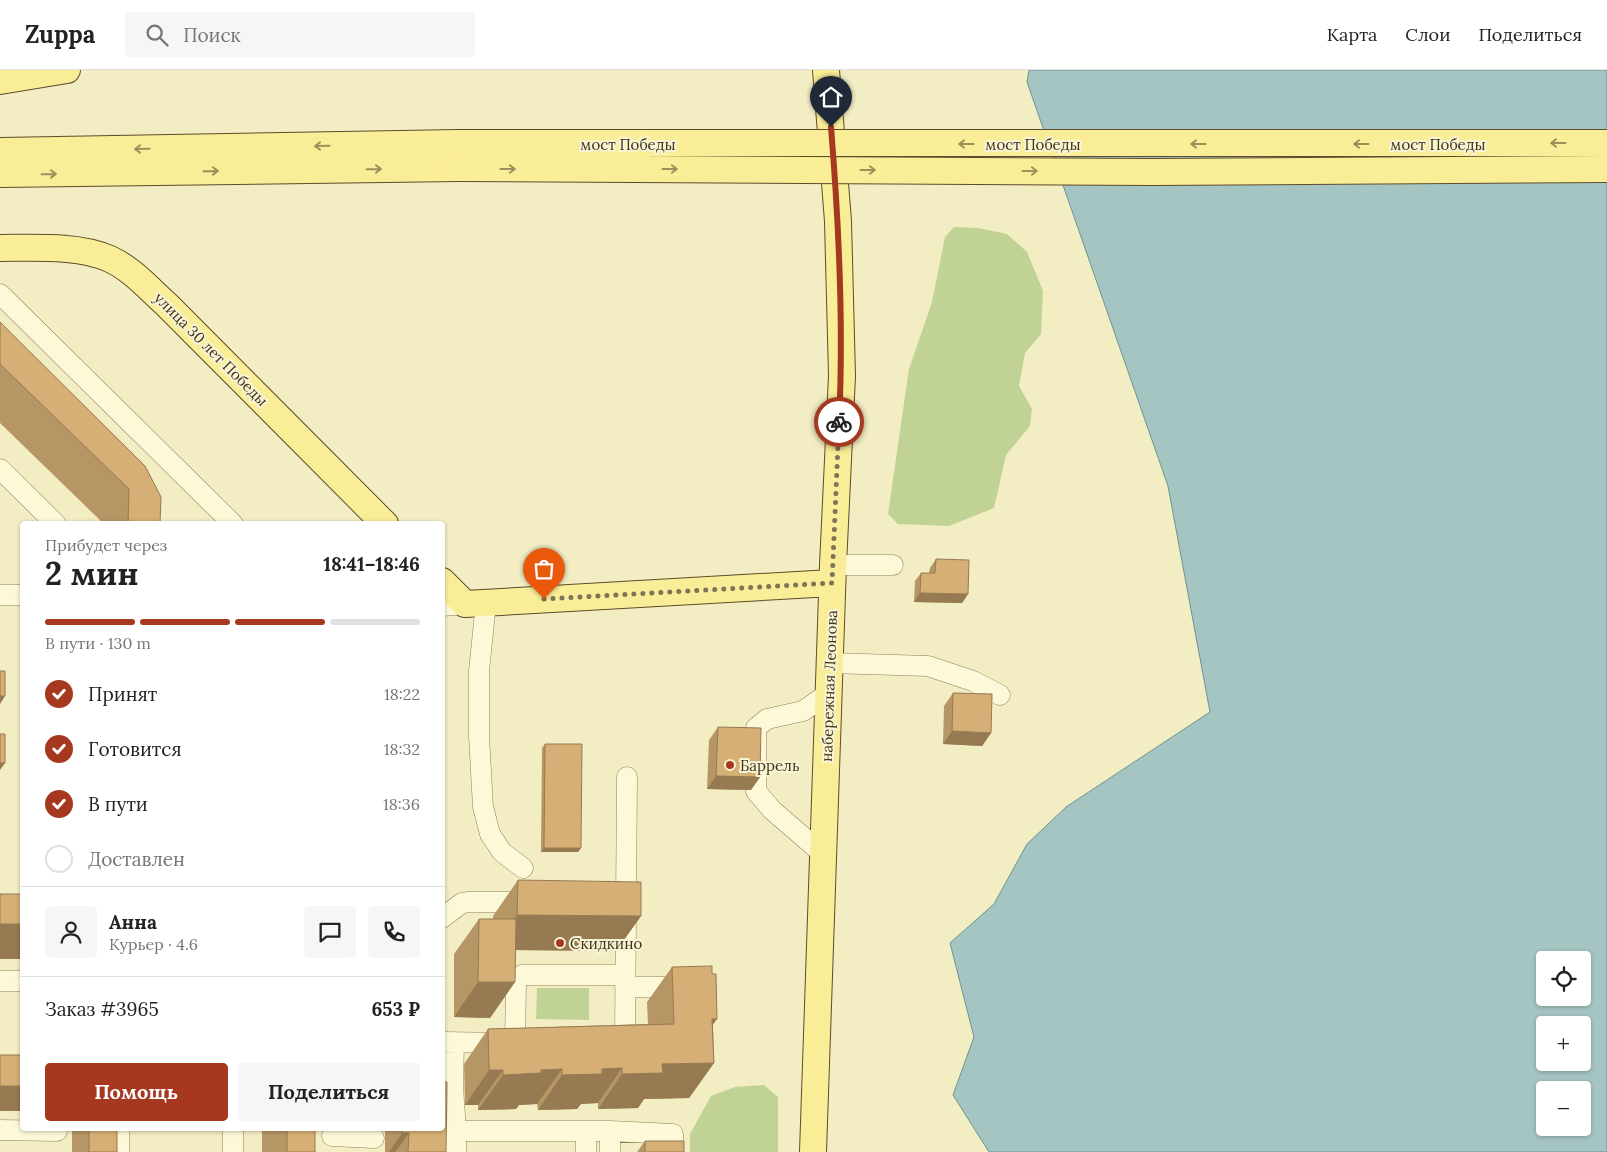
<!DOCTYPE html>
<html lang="ru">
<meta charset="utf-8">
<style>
:root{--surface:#fff;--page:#f6f6f6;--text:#222;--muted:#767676;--line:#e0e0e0;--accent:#a63820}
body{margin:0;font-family:Lora,serif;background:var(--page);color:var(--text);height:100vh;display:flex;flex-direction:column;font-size:19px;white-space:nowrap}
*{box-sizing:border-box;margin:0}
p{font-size:16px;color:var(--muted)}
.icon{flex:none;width:28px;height:28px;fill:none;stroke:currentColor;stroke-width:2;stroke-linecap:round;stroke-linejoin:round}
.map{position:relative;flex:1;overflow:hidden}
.details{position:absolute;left:20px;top:451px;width:425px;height:610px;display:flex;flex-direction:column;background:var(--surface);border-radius:5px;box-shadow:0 1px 4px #0004}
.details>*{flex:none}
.controls{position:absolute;left:1536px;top:881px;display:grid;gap:10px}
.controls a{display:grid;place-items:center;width:55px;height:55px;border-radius:5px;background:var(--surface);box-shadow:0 1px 4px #0004;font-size:25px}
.pin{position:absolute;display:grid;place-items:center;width:42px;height:42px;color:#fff;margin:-51px -21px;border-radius:50% 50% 50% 0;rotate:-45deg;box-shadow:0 0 5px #0007}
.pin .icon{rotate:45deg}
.courier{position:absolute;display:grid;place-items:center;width:50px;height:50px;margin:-25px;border:4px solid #a63820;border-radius:50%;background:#fff;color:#222;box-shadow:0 1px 6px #0007}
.overview em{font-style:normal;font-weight:700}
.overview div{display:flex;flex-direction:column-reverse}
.overview{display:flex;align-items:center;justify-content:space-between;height:85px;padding:0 25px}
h1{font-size:32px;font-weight:700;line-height:38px}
.bar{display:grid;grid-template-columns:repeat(4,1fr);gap:8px 5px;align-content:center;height:60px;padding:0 25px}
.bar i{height:6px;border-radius:4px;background:var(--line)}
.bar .active{background:var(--accent)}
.bar p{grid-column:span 4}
.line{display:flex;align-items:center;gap:12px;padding:0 25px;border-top:1px solid var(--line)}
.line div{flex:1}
.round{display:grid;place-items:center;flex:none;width:52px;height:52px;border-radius:5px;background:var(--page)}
ol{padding:0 25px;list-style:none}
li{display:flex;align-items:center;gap:15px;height:55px}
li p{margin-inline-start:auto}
li .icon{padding:5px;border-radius:50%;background:var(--accent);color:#fff;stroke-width:4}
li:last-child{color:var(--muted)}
li i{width:28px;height:28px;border:2px solid var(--line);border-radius:50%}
.action{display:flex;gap:10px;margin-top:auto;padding:10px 25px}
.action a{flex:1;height:58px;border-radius:5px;background:var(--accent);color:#fff;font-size:20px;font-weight:700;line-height:58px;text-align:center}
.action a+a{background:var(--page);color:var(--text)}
header{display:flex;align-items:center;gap:30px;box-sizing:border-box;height:70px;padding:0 25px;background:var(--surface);border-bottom:1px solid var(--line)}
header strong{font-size:24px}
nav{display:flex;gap:28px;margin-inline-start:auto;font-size:18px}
.search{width:350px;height:45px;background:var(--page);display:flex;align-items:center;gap:12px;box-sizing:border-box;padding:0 18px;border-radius:5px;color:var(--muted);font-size:19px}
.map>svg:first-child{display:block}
.green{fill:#c0d395}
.water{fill:#a5c5c2;stroke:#6b9592;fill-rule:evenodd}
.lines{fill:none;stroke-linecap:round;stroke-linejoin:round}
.minor-casing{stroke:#908057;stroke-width:21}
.major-casing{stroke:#5d4c2c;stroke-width:28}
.minor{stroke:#fcf8d8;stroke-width:20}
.major{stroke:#faed97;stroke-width:26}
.major-bridge-casing{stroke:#5d4c2c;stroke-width:28;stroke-linecap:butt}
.major-bridge{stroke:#faed97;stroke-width:26}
.wall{fill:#b79665}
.shaded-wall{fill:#957a52}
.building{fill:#d5af75;stroke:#957a52}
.oneway{stroke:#9c905a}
.done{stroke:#7d7457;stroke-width:5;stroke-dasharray:0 9}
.route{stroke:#a63820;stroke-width:6}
.poi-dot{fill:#a63820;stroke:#f9f5d4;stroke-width:2}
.labels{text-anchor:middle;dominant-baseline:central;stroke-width:4;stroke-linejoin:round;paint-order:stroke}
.street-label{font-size:15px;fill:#3e331d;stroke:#f9f5d4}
.poi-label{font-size:15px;fill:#3e331d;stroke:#f9f5d4;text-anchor:start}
</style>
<header>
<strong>Zuppa</strong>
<div class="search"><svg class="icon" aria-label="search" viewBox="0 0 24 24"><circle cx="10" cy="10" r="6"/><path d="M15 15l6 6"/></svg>Поиск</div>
<nav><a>Карта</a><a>Слои</a><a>Поделиться</a></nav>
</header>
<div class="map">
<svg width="1607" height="1082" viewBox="0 0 1607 1082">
<rect width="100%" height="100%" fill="#f3edc3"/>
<path class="green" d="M954,157L978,158L1007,164L1027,182L1043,221L1041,264L1025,283L1019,316L1032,339L1030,356L1006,385L994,438L949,456L898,454L888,444L909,299L932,232L945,167Z
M537,918H589V950L536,949Z
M764,1015L778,1027V1082H690V1064L711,1026L735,1017Z"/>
<path class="water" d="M1029,0H1607V1082H989L953,1025L974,967L950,873L994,834L1027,774L1066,737L1210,642L1168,416L1027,12ZM1545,890H1582V928H1545ZM1545,955H1582V992H1545ZM1545,1020H1582V1058H1545Z"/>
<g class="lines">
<defs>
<path id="minor" d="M0,224L233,454
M0,399L56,454
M833,495H893
M0,525H22
M486,533L479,601V666L483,737L490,764L502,782L523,798
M442,536L465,534
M830,593L928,596L973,611L1000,625
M823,784L772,740L756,721V658L767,649L803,641L829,623
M626,833L627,707
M442,848L462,833L469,832H530
M0,911H22
M625,917H685
M442,972L507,973
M515,973L516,915L517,908L522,905H625
M613,974L621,973L625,966L626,841
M442,1017H453L456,1061
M453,1017L454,972
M233,1059V1082
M0,1060L57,1061V1059
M586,1062V1082
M332,1066L374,1068
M119,1082V1059
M456,1082V1061H610L673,1064V1082
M610,1082V1061"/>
<path id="major" d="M0,11L67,0
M0,81L458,73
M0,104L459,98
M0,178C34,178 78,175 110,189C132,199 149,219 167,235L385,454
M442,511L465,534L832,513
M813,1082L833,495L842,306L838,151L826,0"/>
</defs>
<use href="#minor" class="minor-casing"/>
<use href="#major" class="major-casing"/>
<use href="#minor" class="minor"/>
<use href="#major" class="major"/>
<defs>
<path id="major-bridge" d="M458,73H1607
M459,98L1152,102L1607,99"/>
</defs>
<use href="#major-bridge" class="major-bridge-casing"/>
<use href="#major-bridge" class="major-bridge"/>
</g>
<path class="wall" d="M0,252L160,454H104L0,353Z
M936,489L968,524L962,533L914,532L915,511L921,503H929L930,498Z
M953,623L991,663L982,676L943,674L944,636Z
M718,657L760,707L751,720L707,719L709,670Z
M545,674L581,778L578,782H541L542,678Z
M518,810L641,846L616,881L515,880V912L490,948L454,947V884L479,849H493V846Z
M672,897L713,955L714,993L689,1028L644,1029L638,1038L598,1039V1033L581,1034L577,1039L538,1040L537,1034L519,1035L516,1039L478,1040V1035H465L464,994L488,959L648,954L647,932Z
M72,1059H117V1082H72Z
M262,1059H315V1082H262Z
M385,1059H442L446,1082H385Z
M645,1071L684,1082H637Z"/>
<path class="shaded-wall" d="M920,523L968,524L962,533L914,532Z
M0,626H5L0,634Z
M952,661L991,663L982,676L943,674Z
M0,693H5L0,700Z
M716,706L760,707L751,720L707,719Z
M544,778H581L578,782H541Z
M517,845L641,846L616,881L493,880Z
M0,854H22V889H0Z
M478,912H515L490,948L454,947Z
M712,949H717L692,984Z
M714,993L689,1028L644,1029L638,1038L598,1039L622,1004L662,994Z
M622,998L598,1033L581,1034L577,1039L538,1040L562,1005L602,999Z
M562,999L537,1034L519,1035L516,1039L478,1040L503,1005L541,1000Z
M489,1000H503L478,1035H465Z
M0,1016H22V1041H0Z
M402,1063H409L395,1082H389Z"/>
<path class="building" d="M0,252L145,396L161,427L160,454H128L129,419L0,294Z
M936,489L969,490L968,524L920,523L921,503H935Z
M0,601H5V626H0Z
M953,623L992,624L991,663L952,661Z
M718,657L761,658L760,707L716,706Z
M0,664H5V693H0Z
M545,674H582L581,778H544Z
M518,810L641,812V846L517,845Z
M0,824H22V854H0Z
M479,849H516L515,912H478Z
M712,896V904H716L717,949H712L714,993L662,994L663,1003L622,1004V998L602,999V1004L562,1005V999L541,1000V1003L503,1005V1000H489L488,959L674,954L672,897Z
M0,985H22V1016H0Z
M442,1012H447L446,1082H408L409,1063H402V1059H442Z
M89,1059H117V1082H89Z
M287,1059H315V1082H287Z
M645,1071H684V1082H645Z"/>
<defs><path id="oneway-shaft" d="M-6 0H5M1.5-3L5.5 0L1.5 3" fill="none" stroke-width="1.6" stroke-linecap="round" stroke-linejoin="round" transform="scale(1.25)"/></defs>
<g class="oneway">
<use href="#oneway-shaft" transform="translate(1558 73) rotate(180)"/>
<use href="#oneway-shaft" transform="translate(966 74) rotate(-180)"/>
<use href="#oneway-shaft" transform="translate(1198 74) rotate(180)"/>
<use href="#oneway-shaft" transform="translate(1361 74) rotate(180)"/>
<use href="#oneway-shaft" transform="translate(322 76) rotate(179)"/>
<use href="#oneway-shaft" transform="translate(142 79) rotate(179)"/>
<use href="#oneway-shaft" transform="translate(374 99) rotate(-1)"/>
<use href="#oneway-shaft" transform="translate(508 99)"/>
<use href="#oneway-shaft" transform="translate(670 99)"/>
<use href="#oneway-shaft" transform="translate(868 100)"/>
<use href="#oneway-shaft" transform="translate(211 101) rotate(-1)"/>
<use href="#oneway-shaft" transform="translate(1030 101)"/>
<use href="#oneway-shaft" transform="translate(49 104) rotate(-1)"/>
</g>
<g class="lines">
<path class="done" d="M544,529L832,513L839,352"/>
<path class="route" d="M831,57C839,155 844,253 839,352"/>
</g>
<g class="poi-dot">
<circle cx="730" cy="695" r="5"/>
<circle cx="560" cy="873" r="5"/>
</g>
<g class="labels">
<g class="street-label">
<text x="628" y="74">мост Победы</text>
<text x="1033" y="74">мост Победы</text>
<text x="1438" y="74">мост Победы</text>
<text transform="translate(211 279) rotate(45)">улица 30 лет Победы</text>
<text transform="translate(829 616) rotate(-88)">набережная Леонова</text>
</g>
<g class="poi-label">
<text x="740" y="695">Баррель</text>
<text x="570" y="873">Скидкино</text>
</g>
</g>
</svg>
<div class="controls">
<a><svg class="icon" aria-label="locate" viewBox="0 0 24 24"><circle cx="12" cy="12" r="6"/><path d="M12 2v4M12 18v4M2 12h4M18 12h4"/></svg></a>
<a>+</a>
<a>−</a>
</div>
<div class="pin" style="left:544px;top:529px;background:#ea580c"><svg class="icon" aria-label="bag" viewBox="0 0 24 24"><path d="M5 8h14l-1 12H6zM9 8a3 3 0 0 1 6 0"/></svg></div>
<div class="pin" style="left:831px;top:57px;background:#1f2937"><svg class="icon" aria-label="home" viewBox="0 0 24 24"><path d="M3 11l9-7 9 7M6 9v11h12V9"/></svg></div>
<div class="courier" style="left:839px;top:352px"><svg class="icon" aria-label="bike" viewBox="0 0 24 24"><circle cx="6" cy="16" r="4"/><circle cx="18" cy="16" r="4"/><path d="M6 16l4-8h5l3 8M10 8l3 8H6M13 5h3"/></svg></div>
<section class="details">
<div class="overview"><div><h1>2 мин</h1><p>Прибудет через</p></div><em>18:41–18:46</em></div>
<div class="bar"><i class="active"></i><i class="active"></i><i class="active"></i><i></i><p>В пути · 130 m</p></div>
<ol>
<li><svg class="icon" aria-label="check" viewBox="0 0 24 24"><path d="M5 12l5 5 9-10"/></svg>Принят<p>18:22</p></li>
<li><svg class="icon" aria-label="check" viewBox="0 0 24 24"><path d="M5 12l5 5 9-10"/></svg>Готовится<p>18:32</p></li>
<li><svg class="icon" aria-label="check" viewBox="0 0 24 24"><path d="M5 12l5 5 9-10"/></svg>В пути<p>18:36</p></li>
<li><i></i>Доставлен</li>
</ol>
<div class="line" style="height:90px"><a class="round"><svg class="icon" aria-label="person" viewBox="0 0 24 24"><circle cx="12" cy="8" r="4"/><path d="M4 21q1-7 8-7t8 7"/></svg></a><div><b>Анна</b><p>Курьер · 4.6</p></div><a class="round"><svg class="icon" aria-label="chat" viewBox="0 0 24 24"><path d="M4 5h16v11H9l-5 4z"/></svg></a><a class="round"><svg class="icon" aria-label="phone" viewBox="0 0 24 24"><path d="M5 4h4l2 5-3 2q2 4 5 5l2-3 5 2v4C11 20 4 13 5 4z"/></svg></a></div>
<div class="line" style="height:65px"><div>Заказ #3965</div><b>653 ₽</b></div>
<div class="action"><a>Помощь</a><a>Поделиться</a></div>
</section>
</div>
